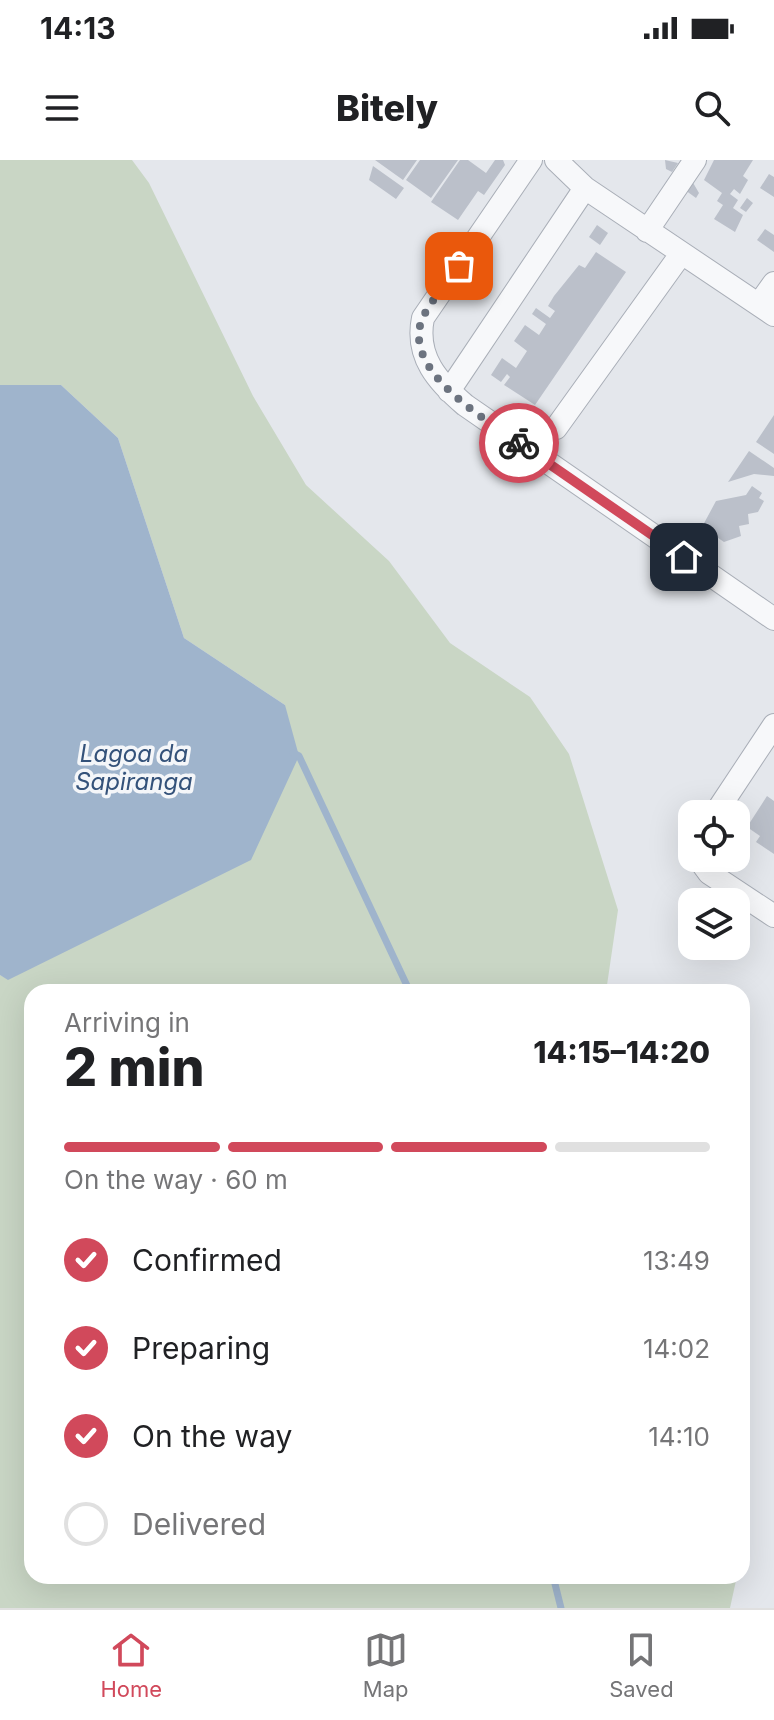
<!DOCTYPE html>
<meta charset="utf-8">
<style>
:root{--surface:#fff;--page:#f6f6f6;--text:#202124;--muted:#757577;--line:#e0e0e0;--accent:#d1495b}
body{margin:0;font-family:Inter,sans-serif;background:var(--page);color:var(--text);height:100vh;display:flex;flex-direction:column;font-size:30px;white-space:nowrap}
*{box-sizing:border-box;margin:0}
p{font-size:26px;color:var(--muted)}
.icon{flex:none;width:44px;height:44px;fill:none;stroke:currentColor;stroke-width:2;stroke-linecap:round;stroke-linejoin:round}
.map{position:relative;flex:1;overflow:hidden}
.details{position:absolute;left:24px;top:824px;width:726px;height:600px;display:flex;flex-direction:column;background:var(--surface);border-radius:24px;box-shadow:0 8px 32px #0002}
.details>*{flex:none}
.fabs{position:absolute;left:678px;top:640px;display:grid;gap:16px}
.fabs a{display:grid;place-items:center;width:72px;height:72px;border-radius:16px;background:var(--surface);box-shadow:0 8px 32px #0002;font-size:40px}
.pin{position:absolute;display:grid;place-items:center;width:68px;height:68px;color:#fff;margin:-34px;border-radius:16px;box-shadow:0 4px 12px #0006}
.courier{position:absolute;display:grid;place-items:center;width:80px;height:80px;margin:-40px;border:6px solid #d1495b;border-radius:50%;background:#fff;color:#222;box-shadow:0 2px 10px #0007}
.headline em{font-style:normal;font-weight:800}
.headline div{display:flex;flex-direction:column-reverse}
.headline{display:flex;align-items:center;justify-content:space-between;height:136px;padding:0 40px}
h1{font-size:52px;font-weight:800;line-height:60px}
.bar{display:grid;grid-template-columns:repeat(4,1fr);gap:12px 8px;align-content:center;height:96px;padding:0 40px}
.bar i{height:10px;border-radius:6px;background:var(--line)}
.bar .selected{background:var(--accent)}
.bar p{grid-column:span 4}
ol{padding:0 40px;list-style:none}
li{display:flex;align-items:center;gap:24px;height:88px}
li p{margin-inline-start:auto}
li .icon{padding:8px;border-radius:50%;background:var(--accent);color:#fff;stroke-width:4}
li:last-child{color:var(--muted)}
li i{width:44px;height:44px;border:4px solid var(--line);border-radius:50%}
.status{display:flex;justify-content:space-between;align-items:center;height:56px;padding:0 40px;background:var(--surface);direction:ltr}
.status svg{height:22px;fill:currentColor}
header{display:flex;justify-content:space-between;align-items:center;height:104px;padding:0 40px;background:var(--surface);font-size:36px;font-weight:800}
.dock{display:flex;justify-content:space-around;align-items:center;height:112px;border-top:2px solid var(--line);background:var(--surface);font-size:22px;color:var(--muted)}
.dock a{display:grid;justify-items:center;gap:4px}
.dock .selected{color:var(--accent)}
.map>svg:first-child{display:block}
.green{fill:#c9d6c5}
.water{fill:#9fb4cc}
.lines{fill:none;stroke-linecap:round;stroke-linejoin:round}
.stream{stroke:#9fb4cc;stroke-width:7}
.building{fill:#bbc0ca}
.minor-casing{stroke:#a9aeb7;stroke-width:24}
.minor{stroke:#f7f8fa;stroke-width:22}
.done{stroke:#6c737f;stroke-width:8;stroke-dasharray:0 14.4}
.route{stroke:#d1495b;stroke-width:10}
.labels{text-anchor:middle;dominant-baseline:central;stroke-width:7;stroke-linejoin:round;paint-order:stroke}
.water-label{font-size:24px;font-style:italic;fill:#34527a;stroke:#f4f6f9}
</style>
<div class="status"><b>14:13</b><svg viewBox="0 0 49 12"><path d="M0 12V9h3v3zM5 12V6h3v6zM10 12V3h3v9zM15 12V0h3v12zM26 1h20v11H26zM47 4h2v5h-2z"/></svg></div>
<header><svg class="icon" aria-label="menu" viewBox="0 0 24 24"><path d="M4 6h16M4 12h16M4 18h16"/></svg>Bitely<svg class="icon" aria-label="search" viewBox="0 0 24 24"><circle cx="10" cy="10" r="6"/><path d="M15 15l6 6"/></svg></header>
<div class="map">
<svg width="774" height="1448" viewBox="0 0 774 1448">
<rect width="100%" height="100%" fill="#e4e7ec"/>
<path class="green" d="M0,0H132L149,23L253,236L306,325L389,401L450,483L530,537L569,594L618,750L606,832H32V1416H737L730,1448H0V815L8,819L285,545L184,478L118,278L61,225H0Z"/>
<path class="water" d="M0,225H61L118,278L184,478L285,545L299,596L251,700L8,820L0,815Z"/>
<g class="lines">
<path class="stream" d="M293,593L299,596L410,832
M553,1416L561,1448"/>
</g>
<path class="building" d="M375,0H417L403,20Z
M420,0H458L431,38L406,20Z
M460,0H468L486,13L495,0H503L505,5L484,35L478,31L458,60L431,42Z
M665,0L678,3L672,12L666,9Z
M714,0H753L743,16L748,20L740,34L734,29L730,34L738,40L733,48L743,55L735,72L714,59L723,45L717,41L722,33L704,20Z
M373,6L404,28L396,39L369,20Z
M769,14L774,17V37L760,28Z
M692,21L699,33L696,38L685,30Z
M747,38L753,43L746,52L740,48Z
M597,65L608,73L600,85L589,77Z
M765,69L774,75V92L757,80Z
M596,92L626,112L535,245L504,225L510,217L507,214L501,222L491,215L502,198L516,208L527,191L514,181L525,165L539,175L546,164L532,154L536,148L550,158L555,151L548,146L554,136L579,105L585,108Z
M774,255V294L756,282Z
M749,291L774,308V316L754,314L728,322Z
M752,326L762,333L759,338L764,341L758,352L748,354L749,364L739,366L741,376L724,382L702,367L716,341L746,335Z
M767,636L774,641V694L756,682L760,676L747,667Z"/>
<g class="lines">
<defs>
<path id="minor" d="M531,0L423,158C415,197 438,222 465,245L774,459
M556,0L585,28L774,155
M647,71L695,0
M759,144L774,123
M449,231L585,28
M556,268L681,94
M715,654L774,565
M698,698L709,713L774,756"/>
</defs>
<use href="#minor" class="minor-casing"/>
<use href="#minor" class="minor"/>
</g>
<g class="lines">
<path class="done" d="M459,106C448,122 432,139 423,157C399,210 486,259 519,283"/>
<path class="route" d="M519,283L684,397"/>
</g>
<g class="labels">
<g class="water-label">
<text x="134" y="593">Lagoa da<tspan x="134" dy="28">Sapiranga</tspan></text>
</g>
</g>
</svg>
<div class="fabs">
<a><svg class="icon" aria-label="locate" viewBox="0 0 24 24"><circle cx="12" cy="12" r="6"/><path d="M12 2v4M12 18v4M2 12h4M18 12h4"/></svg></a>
<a><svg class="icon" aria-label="layers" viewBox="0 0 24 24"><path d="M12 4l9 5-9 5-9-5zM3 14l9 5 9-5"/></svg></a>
</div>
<div class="pin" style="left:459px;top:106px;background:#ea580c"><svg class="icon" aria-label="bag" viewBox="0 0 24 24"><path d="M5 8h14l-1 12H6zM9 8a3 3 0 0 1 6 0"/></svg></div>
<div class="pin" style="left:684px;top:397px;background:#1f2937"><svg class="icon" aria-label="home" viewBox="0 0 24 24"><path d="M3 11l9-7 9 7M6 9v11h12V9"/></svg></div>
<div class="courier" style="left:519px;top:283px"><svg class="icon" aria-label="bike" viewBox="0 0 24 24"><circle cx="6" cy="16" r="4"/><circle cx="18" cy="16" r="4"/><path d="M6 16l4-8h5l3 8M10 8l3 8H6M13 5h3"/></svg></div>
<section class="details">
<div class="headline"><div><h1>2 min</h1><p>Arriving in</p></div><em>14:15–14:20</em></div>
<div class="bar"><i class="selected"></i><i class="selected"></i><i class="selected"></i><i></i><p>On the way · 60 m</p></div>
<ol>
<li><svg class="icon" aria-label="check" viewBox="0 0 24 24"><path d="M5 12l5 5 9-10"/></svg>Confirmed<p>13:49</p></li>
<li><svg class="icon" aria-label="check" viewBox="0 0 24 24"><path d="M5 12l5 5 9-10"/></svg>Preparing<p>14:02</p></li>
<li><svg class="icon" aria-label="check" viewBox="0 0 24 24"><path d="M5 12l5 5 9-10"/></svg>On the way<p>14:10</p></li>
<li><i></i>Delivered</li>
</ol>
</section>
</div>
<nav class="dock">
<a class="selected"><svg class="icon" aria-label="home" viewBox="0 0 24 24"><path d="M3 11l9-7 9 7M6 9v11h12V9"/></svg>Home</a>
<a><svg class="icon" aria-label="map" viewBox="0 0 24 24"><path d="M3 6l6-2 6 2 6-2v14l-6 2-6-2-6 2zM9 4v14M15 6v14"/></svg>Map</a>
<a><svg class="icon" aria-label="saved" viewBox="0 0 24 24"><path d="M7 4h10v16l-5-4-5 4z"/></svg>Saved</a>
</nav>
